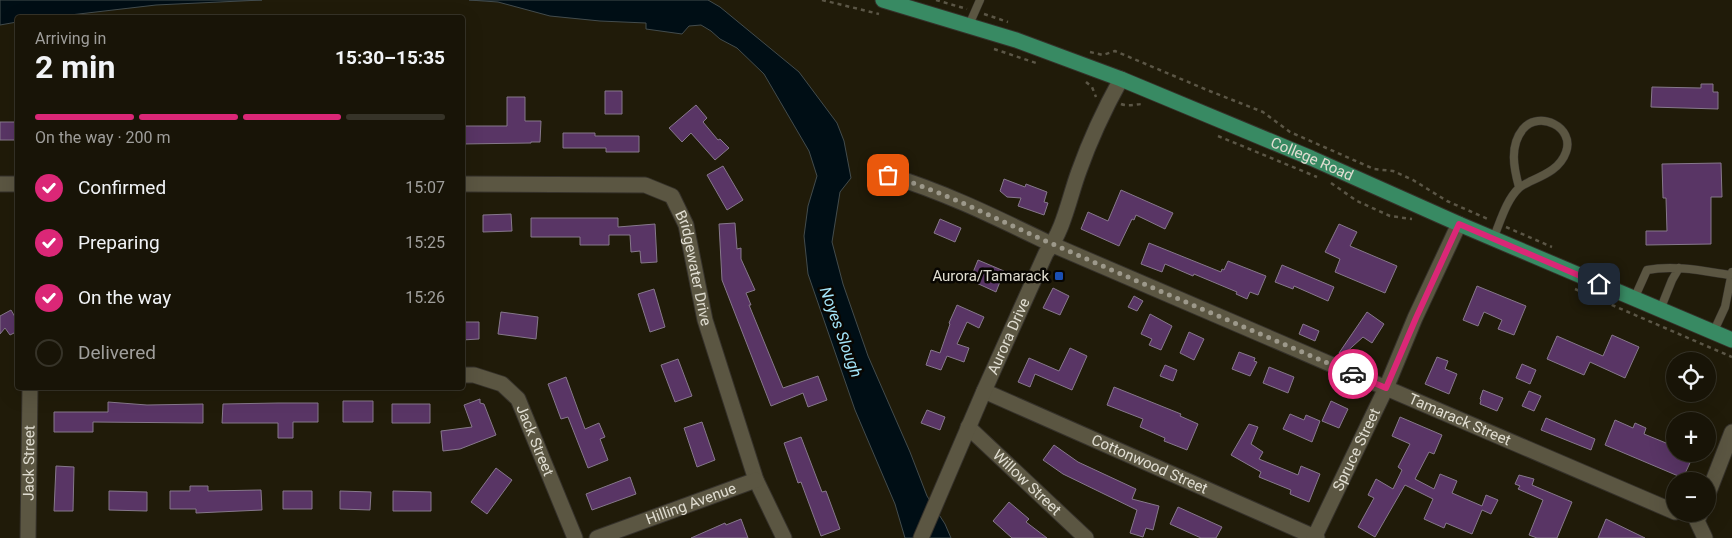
<!DOCTYPE html>
<meta charset="utf-8">
<style>
:root{--surface:#181407;--page:#211d11;--text:#f1f3f6;--muted:#9f9e9b;--line:#363328;--accent:#db2777}
body{margin:0;font-family:Roboto,sans-serif;background:var(--page);color:var(--text);height:100vh;display:flex;flex-direction:column;font-size:19px;white-space:nowrap}
*{box-sizing:border-box;margin:0}
p{font-size:16px;color:var(--muted)}
.icon{flex:none;width:28px;height:28px;fill:none;stroke:currentColor;stroke-width:2;stroke-linecap:round;stroke-linejoin:round}
.map{position:relative;flex:1;overflow:hidden}
.details{position:absolute;left:15px;top:15px;width:450px;height:375px;display:flex;flex-direction:column;background:var(--surface);border-radius:5px;box-shadow:0 5px 20px #0002,0 0 0 1px var(--line)}
.details>*{flex:none}
.fabs{position:absolute;left:1666px;top:352px;display:grid;gap:10px}
.fabs a{display:grid;place-items:center;width:50px;height:50px;border-radius:50%;background:var(--surface);box-shadow:0 5px 20px #0002,0 0 0 1px var(--line);font-size:25px}
.pin{position:absolute;display:grid;place-items:center;width:42px;height:42px;color:#fff;margin:-21px;border-radius:10px;box-shadow:0 2px 8px #0006}
.courier{position:absolute;display:grid;place-items:center;width:50px;height:50px;margin:-25px;border:4px solid #db2777;border-radius:50%;background:#fff;color:#222;box-shadow:0 1px 6px #0007}
.head em{font-style:normal;font-weight:700}
.head div{display:flex;flex-direction:column-reverse}
.head{display:flex;align-items:center;justify-content:space-between;height:85px;padding:0 20px}
h1{font-size:32px;font-weight:700;line-height:38px}
.bar{display:grid;grid-template-columns:repeat(4,1fr);gap:8px 5px;align-content:center;height:60px;padding:0 20px}
.bar i{height:6px;border-radius:4px;background:var(--line)}
.bar .active{background:var(--accent)}
.bar p{grid-column:span 4}
ol{padding:0 20px;list-style:none}
li{display:flex;align-items:center;gap:15px;height:55px}
li p{margin-inline-start:auto}
li .icon{padding:5px;border-radius:50%;background:var(--accent);color:#fff;stroke-width:4}
li:last-child{color:var(--muted)}
li i{width:28px;height:28px;border:2px solid var(--line);border-radius:50%}
.map>svg:first-child{display:block}
.water{fill:#000e15;stroke:#434c4d}
.building{fill:#593565;stroke:#86788b}
.lines{fill:none;stroke-linecap:round;stroke-linejoin:round}
.service-casing{stroke:#35312a;stroke-width:9}
.minor-casing{stroke:#35312a;stroke-width:17}
.tertiary-casing{stroke:#35312a;stroke-width:17}
.primary-casing{stroke:#35312a;stroke-width:17}
.path{stroke:#5b5646;stroke-width:2.5;stroke-dasharray:4 4;stroke-linecap:butt}
.service{stroke:#5b5642;stroke-width:8}
.minor{stroke:#5b5642;stroke-width:15}
.tertiary{stroke:#5b5642;stroke-width:15}
.primary{stroke:#388a63;stroke-width:15}
.done{stroke:#9d998b;stroke-width:5;stroke-dasharray:0 9}
.route{stroke:#db2777;stroke-width:6}
.transit-dot{fill:#1a4fb4;stroke:#080602;stroke-width:2}
.labels{text-anchor:middle;dominant-baseline:central;stroke-width:5;stroke-linejoin:round;paint-order:stroke}
.street-label{font-size:15px;fill:#e0ddd1;stroke:#080602}
.poi-label{font-size:15px;fill:#e0ddd1;stroke:#080602;text-anchor:end}
.water-label{font-size:16px;font-style:italic;fill:#a4e5f9;stroke:#080602}
</style>
<div class="map">
<svg width="1732" height="538" viewBox="0 0 1732 538">
<rect width="100%" height="100%" fill="#201b09"/>
<path class="water" d="M0,0H262L156,5L53,17L18,18L17,22L0,25Z
M469,0H708L720,7L799,72L837,123L844,141L851,178L840,192L832,242L843,284L868,356L910,452L927,496L945,524L951,538H905L895,504L855,410L808,274L804,236L808,206L817,176L809,151L764,74L737,48L720,39L711,31L701,25L689,26L682,34L646,29V23L600,21L550,16L498,2Z"/>
<path class="building" d="M1701,84H1713V92H1718V109L1651,107L1652,87L1701,88Z
M605,91H622V114H605Z
M507,97H525V121H541L540,142H531V143L462,144V126H507Z
M696,105L707,118L703,122L718,140L720,139L729,148L715,160L691,133L682,142L669,128Z
M0,122H15V140H0Z
M563,133H595V136H639V152H606V148H563Z
M1721,163L1722,197H1711V244L1646,245V231H1667L1666,198H1663L1662,164Z
M723,166L743,200L727,210L707,175Z
M1004,179L1025,187L1026,184L1047,192L1044,202L1048,203L1044,215L1018,206L1021,198L1007,197L1000,191Z
M1121,190L1173,213L1165,229L1136,215L1134,220L1132,219L1119,246L1081,229L1088,212L1108,221Z
M511,214L512,231L483,232V215Z
M531,218H618V227L655,224L657,262L641,263L640,251L631,252L630,235H609V245H580V237H531Z
M940,219L961,228L955,242L934,233Z
M735,223L737,249L741,248V259L755,290L746,293L751,305H749L783,388L818,376L827,400L808,407L803,393L771,406L722,280L719,224Z
M1339,224L1357,232L1350,246L1397,266L1385,293L1335,272L1340,259L1325,252Z
M1149,243L1221,272L1222,269L1224,270L1228,261L1266,276L1258,295L1250,292L1247,299L1236,294L1237,292L1194,274L1193,276L1165,264L1162,272L1141,264Z
M978,260L1004,271L996,292L970,280Z
M1282,265L1334,287L1328,301L1294,286L1293,289L1275,282Z
M1477,286L1526,306L1514,335L1498,329L1502,320L1484,312L1478,326L1463,320Z
M1053,288L1069,296L1060,315L1043,308Z
M654,289L665,327L650,332L638,294Z
M1134,296L1143,301L1137,311L1128,307Z
M957,305L984,317L979,328L967,322L957,344L969,348L964,362L947,356L941,370L926,365L931,350L940,353L950,324L949,323Z
M11,310L18,322V331L10,335L5,328L0,334V316Z
M501,312L538,317L536,339L498,334Z
M1367,312L1384,324L1372,343L1363,337L1342,356L1339,353Z
M1150,314L1172,326L1161,350L1149,345L1152,339L1141,334Z
M462,322H479V339L462,340Z
M1303,324L1319,331L1315,341L1299,334Z
M1189,332L1204,339L1194,360L1180,353Z
M1612,335L1639,347L1625,378L1590,362L1584,375L1547,359L1557,336L1603,356Z
M1070,348L1087,356L1072,390L1035,374L1030,387L1018,382L1029,358L1059,371Z
M1239,352L1255,358L1254,361L1257,362L1250,376L1232,369Z
M1437,357L1448,361L1445,369L1457,374L1449,394L1425,384Z
M678,359L692,396L675,402L661,365Z
M1522,364L1536,370L1530,384L1516,378Z
M1165,365L1177,370L1173,381L1160,376Z
M1269,367L1294,377L1288,393L1263,383Z
M566,377L585,429L599,423L605,437L600,439L608,460L588,468L568,417L561,419L548,384Z
M1114,387L1181,414L1180,416L1198,424L1187,450L1164,441L1165,438L1140,427L1143,419L1107,405Z
M1483,390L1503,398L1497,411L1480,404L1481,400L1480,399Z
M1529,391L1541,396L1534,411L1522,406Z
M480,399V403L484,404L496,435L460,449L443,451L441,431L472,427L464,405Z
M343,401H373V422H343Z
M1331,401L1348,409L1339,428L1322,421Z
M108,402L147,405L203,404V423L93,422V432H54V412H108Z
M278,403H318V422H293V438H278V423H222L223,404Z
M392,404H430V423H392Z
M927,410L945,417L940,430L921,423Z
M1290,414L1304,420L1306,415L1320,421L1312,442L1283,429Z
M1400,417L1442,435L1434,454L1429,452L1415,479L1434,489L1440,474L1457,481L1452,493L1482,506L1486,495L1498,500L1491,514L1482,510L1472,534L1446,523L1444,528L1424,519L1433,499L1405,485L1375,537L1358,527L1374,498L1368,495L1376,479L1393,489L1402,470L1398,467L1410,444L1392,436Z
M1546,418L1595,439L1591,450L1541,430Z
M1615,420L1633,428L1635,423L1646,428L1644,434L1666,443L1675,423V454H1694L1683,478L1605,445Z
M702,422L715,460L697,467L684,428Z
M1249,424L1258,427L1251,444L1263,452L1259,459L1298,475L1301,466L1320,474L1309,502L1290,494L1291,490L1259,477L1261,472L1231,455Z
M801,437L822,492L826,491L840,529L821,536L801,482L798,483L784,443Z
M1054,445L1078,462L1136,489L1132,499L1159,506L1153,530L1146,528L1143,537L1130,533L1137,510L1063,474L1043,460Z
M56,466L74,467L73,511H54Z
M496,468L512,480L487,514L471,502Z
M1519,475L1534,479L1532,485L1572,502L1557,538H1537L1529,535L1543,500L1518,489L1520,486L1515,484Z
M630,477L636,494L592,510L586,494Z
M190,486H208V491L261,490L262,510L196,513V509H170V491H190Z
M109,491L147,492V511L109,510Z
M283,491H312V509H283Z
M340,491L371,492L370,510L340,509Z
M393,491L431,492V511H393Z
M1009,502L1029,519L1026,522L1047,538H1012L993,521Z
M1178,507L1222,527L1216,538H1201L1170,524Z
M741,519L748,538H691L725,523L726,525Z
M1606,519L1645,538H1598Z"/>
<g class="lines">
<defs>
<path id="service" d="M969,25L980,0
M1493,239C1500,223 1506,200 1519,188C1522,185 1526,184 1529,182C1544,175 1560,169 1566,152C1575,127 1539,110 1523,129C1509,146 1514,169 1519,187
M1634,299L1647,270C1675,265 1703,271 1730,275
M1660,310L1672,280L1679,268
M1713,333L1725,307L1732,272"/>
<g id="minor">
<path id="s1" d="M888,175C945,192 999,219 1053,245L1675,512"/>
<path d="M0,184H18"/>
<path id="s2" d="M462,184L645,185L672,196L686,225L705,320L756,480L784,538"/>
<path id="s3" d="M462,375H474L502,384L518,399L575,538"/>
<path id="s4" d="M984,391L1317,538"/>
<path id="s5" d="M968,427L1086,538"/>
<path d="M1708,494L1732,432"/>
<path d="M1700,514L1697,521L1705,538"/>
<path id="s6" d="M28,538L30,388"/>
<path id="s7" d="M597,538L756,480"/>
<path id="s8" d="M1314,538L1386,388L1415,318L1459,224"/>
</g>
<g id="tertiary">
<path id="s9" d="M921,538L984,391L1046,253C1064,230 1069,198 1079,171C1090,140 1105,108 1121,79"/>
</g>
<g id="primary">
<path id="s10" d="M883,0L1016,40L1121,79L1311,158L1459,224L1732,340"/>
</g>
</defs>
<use href="#service" class="service-casing"/>
<use href="#minor" class="minor-casing"/>
<use href="#tertiary" class="tertiary-casing"/>
<use href="#primary" class="primary-casing"/>
<path class="path" d="M822,0L879,14
M936,0L967,9
M984,14L1008,22
M994,49L1036,63
M1090,52L1103,55L1115,51L1207,90L1263,112L1290,132L1374,169L1393,171L1413,180L1447,201L1490,220
M1086,82L1092,87L1096,97
M1121,104C1129,107 1135,104 1144,104
M1218,136L1317,177
M1331,183L1357,201L1390,216L1412,219
M1506,227L1552,247
M1575,289L1732,357"/>
<use href="#service" class="service"/>
<use href="#minor" class="minor"/>
<use href="#tertiary" class="tertiary"/>
<use href="#primary" class="primary"/>
</g>
<g class="lines">
<path class="done" d="M888,175C946,192 999,221 1055,245C1154,289 1254,331 1353,374"/>
<path class="route" d="M1353,374L1386,388L1416,318L1459,224L1599,284"/>
</g>
<rect class="transit-dot" x="1054" y="271" width="10" height="10" rx="2.5"/>
<g class="labels">
<g class="street-label">
<text stroke="none"><textPath href="#s10" startOffset="458">College Road</textPath></text>
<text stroke="none"><textPath href="#s2" startOffset="288">Bridgewater Drive</textPath></text>
<text stroke="none"><textPath href="#s9" startOffset="220">Aurora Drive</textPath></text>
<text stroke="none"><textPath href="#s1" startOffset="622">Tamarack Street</textPath></text>
<text stroke="none"><textPath href="#s3" startOffset="108">Jack Street</textPath></text>
<text stroke="none"><textPath href="#s8" startOffset="98">Spruce Street</textPath></text>
<text stroke="none"><textPath href="#s6" startOffset="75">Jack Street</textPath></text>
<text stroke="none"><textPath href="#s4" startOffset="181">Cottonwood Street</textPath></text>
<text stroke="none"><textPath href="#s5" startOffset="81">Willow Street</textPath></text>
<text stroke="none"><textPath href="#s7" startOffset="100">Hilling Avenue</textPath></text>
</g>
<g class="poi-label">
<text x="1049" y="276">Aurora/Tamarack</text>
</g>
<g class="water-label">
<text transform="translate(841 332) rotate(70)">Noyes Slough</text>
</g>
</g>
</svg>
<div class="fabs">
<a><svg class="icon" aria-label="locate" viewBox="0 0 24 24"><circle cx="12" cy="12" r="6"/><path d="M12 2v4M12 18v4M2 12h4M18 12h4"/></svg></a>
<a>+</a>
<a>−</a>
</div>
<div class="pin" style="left:888px;top:175px;background:#ea580c"><svg class="icon" aria-label="bag" viewBox="0 0 24 24"><path d="M5 8h14l-1 12H6zM9 8a3 3 0 0 1 6 0"/></svg></div>
<div class="pin" style="left:1599px;top:284px;background:#1f2937"><svg class="icon" aria-label="home" viewBox="0 0 24 24"><path d="M3 11l9-7 9 7M6 9v11h12V9"/></svg></div>
<div class="courier" style="left:1353px;top:374px"><svg class="icon" aria-label="car" viewBox="0 0 24 24"><path d="M5 17H2v-5l4-1 3-4h7l3 4 3 1v5h-3M9 17h6M6 11h13"/><circle cx="7" cy="17" r="2"/><circle cx="17" cy="17" r="2"/></svg></div>
<section class="details">
<div class="head"><div><h1>2 min</h1><p>Arriving in</p></div><em>15:30–15:35</em></div>
<div class="bar"><i class="active"></i><i class="active"></i><i class="active"></i><i></i><p>On the way · 200 m</p></div>
<ol>
<li><svg class="icon" aria-label="check" viewBox="0 0 24 24"><path d="M5 12l5 5 9-10"/></svg>Confirmed<p>15:07</p></li>
<li><svg class="icon" aria-label="check" viewBox="0 0 24 24"><path d="M5 12l5 5 9-10"/></svg>Preparing<p>15:25</p></li>
<li><svg class="icon" aria-label="check" viewBox="0 0 24 24"><path d="M5 12l5 5 9-10"/></svg>On the way<p>15:26</p></li>
<li><i></i>Delivered</li>
</ol>
</section>
</div>
